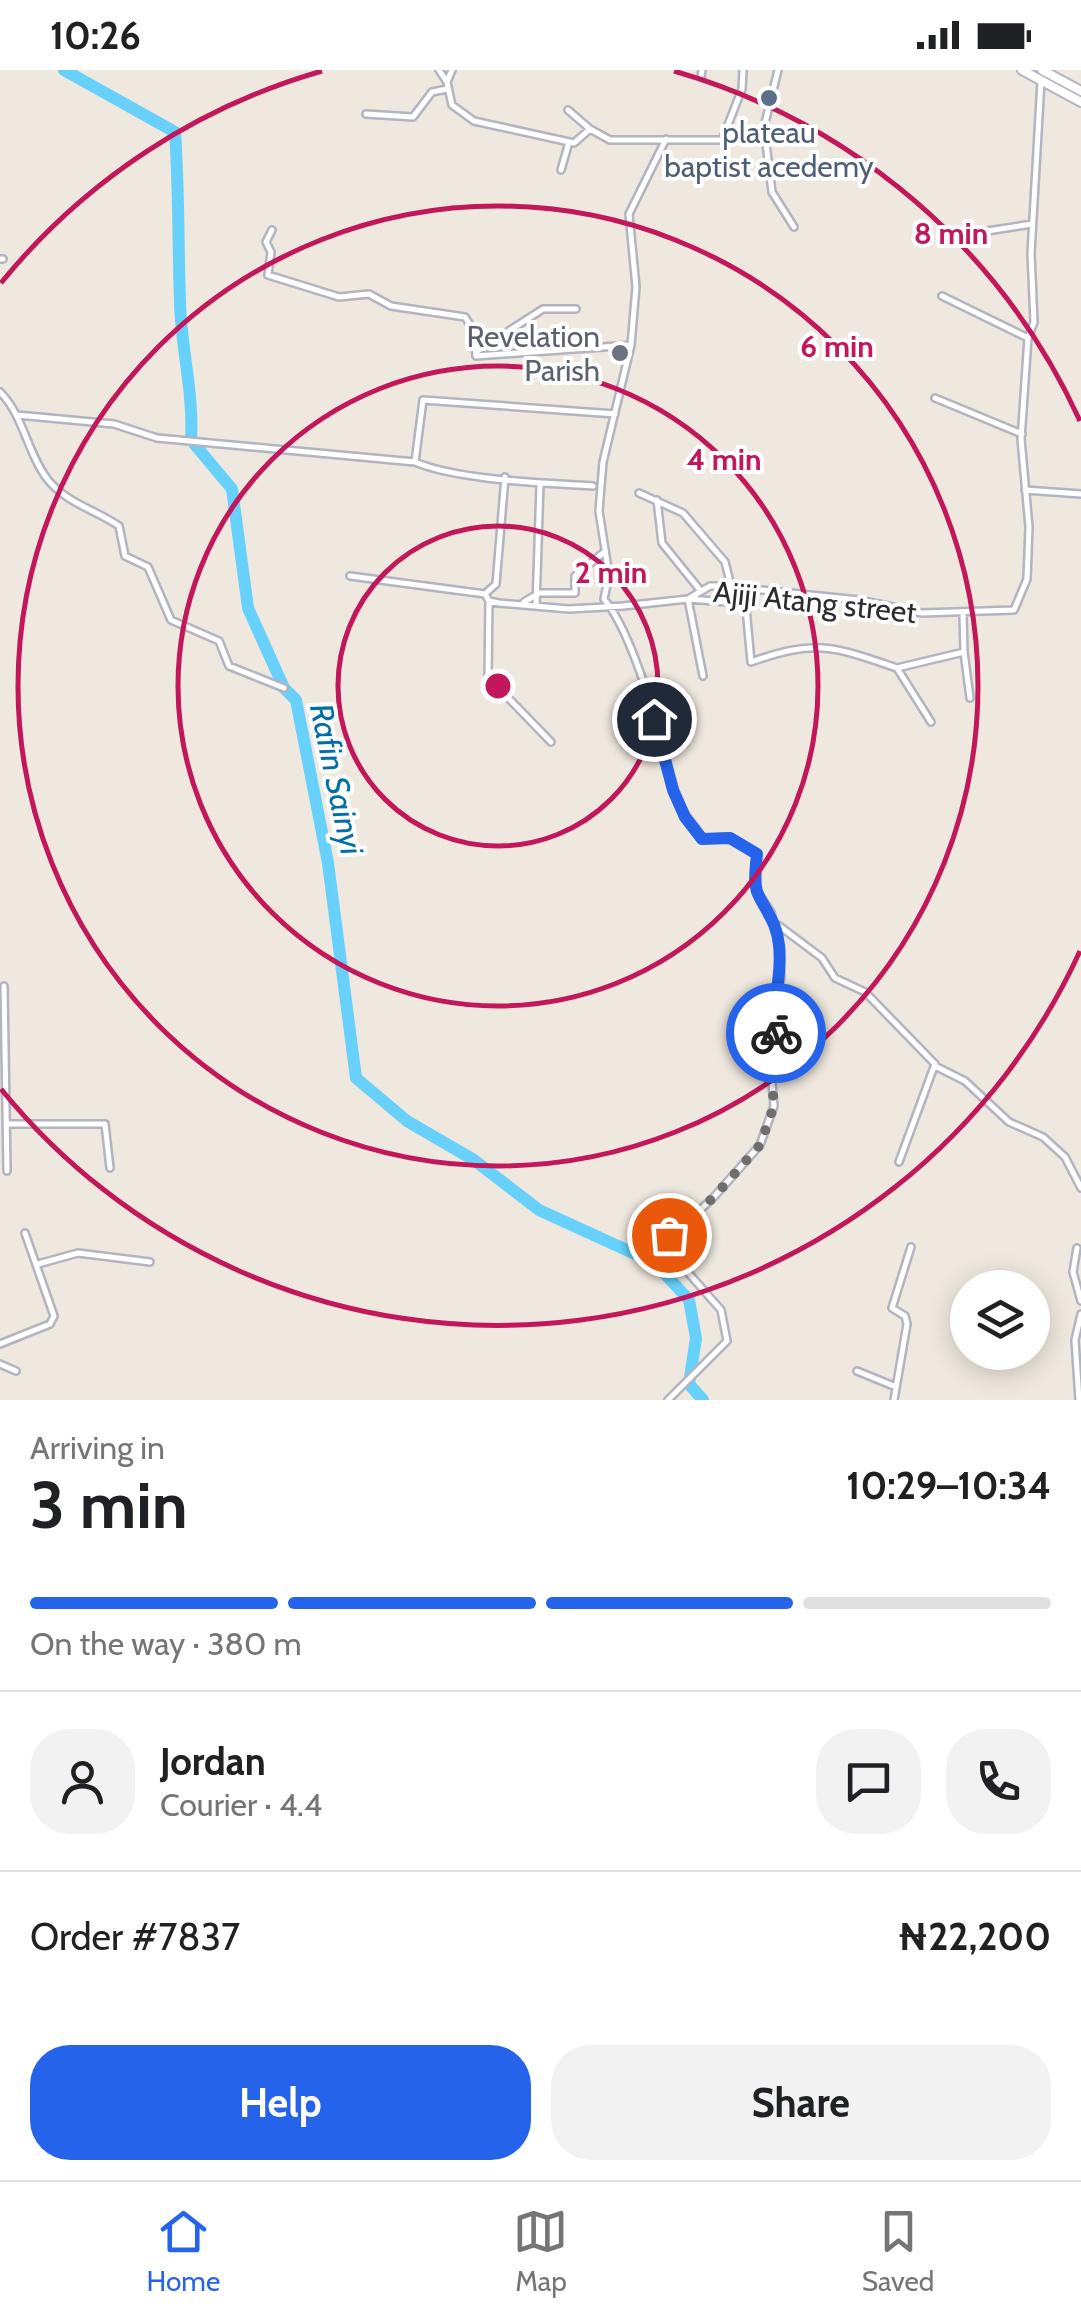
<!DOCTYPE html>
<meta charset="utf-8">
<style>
:root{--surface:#fff;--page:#f2f2f2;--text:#202124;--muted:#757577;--line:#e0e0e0;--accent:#2563eb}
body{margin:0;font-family:Cabin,sans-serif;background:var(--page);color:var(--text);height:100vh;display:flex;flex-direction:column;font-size:38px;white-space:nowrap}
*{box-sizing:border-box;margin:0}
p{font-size:32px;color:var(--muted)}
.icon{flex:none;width:55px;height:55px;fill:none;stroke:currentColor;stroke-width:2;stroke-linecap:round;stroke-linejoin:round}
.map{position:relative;height:1330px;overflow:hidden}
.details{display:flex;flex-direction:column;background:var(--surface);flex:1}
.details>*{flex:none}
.fabs{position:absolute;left:950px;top:1200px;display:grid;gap:20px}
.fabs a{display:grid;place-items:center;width:100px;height:100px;border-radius:50%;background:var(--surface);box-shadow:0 5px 25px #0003;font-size:50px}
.pin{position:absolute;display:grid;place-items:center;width:85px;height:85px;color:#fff;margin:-42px;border:5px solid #fff;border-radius:50%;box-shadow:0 2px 10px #0007}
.courier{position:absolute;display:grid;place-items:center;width:100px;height:100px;margin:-50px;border:8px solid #2563eb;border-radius:50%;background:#fff;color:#222;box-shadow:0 2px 12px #0007}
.overview em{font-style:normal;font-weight:700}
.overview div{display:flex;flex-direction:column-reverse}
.overview{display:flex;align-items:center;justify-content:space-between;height:170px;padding:0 30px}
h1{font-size:65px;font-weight:700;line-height:75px}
.bar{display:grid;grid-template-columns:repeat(4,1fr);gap:15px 10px;align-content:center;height:120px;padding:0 30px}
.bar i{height:12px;border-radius:8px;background:var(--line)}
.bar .current{background:var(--accent)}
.bar p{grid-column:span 4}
.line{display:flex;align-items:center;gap:25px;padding:0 30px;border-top:2px solid var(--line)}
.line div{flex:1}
.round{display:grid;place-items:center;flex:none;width:105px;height:105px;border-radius:40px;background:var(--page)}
.primary-button{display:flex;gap:20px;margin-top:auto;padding:20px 30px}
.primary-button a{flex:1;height:115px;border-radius:40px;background:var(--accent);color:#fff;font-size:40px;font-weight:700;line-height:115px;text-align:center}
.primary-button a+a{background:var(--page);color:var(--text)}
.status{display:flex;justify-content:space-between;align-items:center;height:70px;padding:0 50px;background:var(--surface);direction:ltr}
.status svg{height:28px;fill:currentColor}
.menu{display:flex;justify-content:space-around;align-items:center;height:140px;border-top:2px solid var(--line);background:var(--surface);font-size:28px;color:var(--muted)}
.menu a{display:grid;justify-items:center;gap:5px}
.menu .current{color:var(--accent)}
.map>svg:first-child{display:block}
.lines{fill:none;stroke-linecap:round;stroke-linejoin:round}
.river{stroke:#67d0fb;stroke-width:12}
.minor-casing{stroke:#b2b4c1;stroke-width:10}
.secondary-casing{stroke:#b2b4c1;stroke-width:12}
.minor{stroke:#fff;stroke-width:5}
.secondary{stroke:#fff;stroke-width:8}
.done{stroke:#706e6a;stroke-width:10;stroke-dasharray:0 18}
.route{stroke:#2563eb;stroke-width:12}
.ring{fill:none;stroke:#c2185b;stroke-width:5}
.service-dot{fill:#5c6f8a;stroke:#fff;stroke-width:4}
.worship-dot{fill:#6b7280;stroke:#fff;stroke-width:4}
.labels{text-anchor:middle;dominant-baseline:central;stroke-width:8;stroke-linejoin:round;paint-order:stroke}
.service-label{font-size:30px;fill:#4e5e75;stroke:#fff}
.worship-label{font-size:30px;fill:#5b616d;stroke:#fff;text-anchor:end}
.street-label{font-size:30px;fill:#2c2c2c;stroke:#fff}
.water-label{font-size:32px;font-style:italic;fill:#006dad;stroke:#fff}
.centre{fill:#c2185b;stroke:#fff;stroke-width:5}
.ring-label{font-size:30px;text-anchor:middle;font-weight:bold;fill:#c2185b;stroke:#fff;stroke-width:8;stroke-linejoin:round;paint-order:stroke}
</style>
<div class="status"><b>10:26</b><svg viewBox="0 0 49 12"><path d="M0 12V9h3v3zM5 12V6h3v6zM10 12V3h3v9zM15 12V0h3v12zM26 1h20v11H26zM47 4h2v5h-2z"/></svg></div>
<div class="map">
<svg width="1081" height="1330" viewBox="0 0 1081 1330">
<rect width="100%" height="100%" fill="#efe8de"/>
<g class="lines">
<path class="river" d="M64,0L175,62C179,119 178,175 180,232C181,279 194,323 191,370L232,419L248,538L284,618L296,630L328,793L356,1008L407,1051L474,1090L539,1140L655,1193L689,1230L696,1268L689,1314L703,1330"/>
<defs>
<path id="minor" d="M439,0L447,12L452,35L474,51L574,73L590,59L610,70H722L742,19L743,0
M778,0L764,57L772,122L794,157
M701,7L702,0
M447,12L452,0
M568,40L590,59
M366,44L413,47L432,22L447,19
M666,69L629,144L636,217L631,275L603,392L599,441L609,505L604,529C636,567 663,676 675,723C679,742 694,753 703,769L730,767L757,784L756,820L771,842L779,875L781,908L772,933L777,968L771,1001L774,1036L760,1075L713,1128L663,1174L721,1240L727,1271L668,1330
M561,100L569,72
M272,160L266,172L271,182L268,205L339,227L369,224L391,236L465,247L474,261L476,286L631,275
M968,164L1032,154
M0,189H3
M942,226L1028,268
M476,282L543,239H576
M0,322C24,346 27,383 48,410C68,434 94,439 119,456L125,486L148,497L171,550L219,571L229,596L284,618
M935,328L1022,364
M17,345L114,354L157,368L415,392C457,410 544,413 593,416
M415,392L423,330L615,344
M1025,420L1081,424
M639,423L683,443L725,492L730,512L739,516
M657,430L662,473L700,520
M350,506L485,524L489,531L499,533L569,539L623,536L688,529L710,516H723L859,530L922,543L1014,540L1027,509L1029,457L1021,369L1028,268L1034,252L1031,183L1041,11
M485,524L496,514L505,407
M489,531L488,607L551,672
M524,532L539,523H575V506L603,483
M536,536L540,414
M964,582L970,628
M897,598L964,582L963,544
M703,606L688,529L740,533L746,538L751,592C816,569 833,576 897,598L931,652
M778,855L822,888L835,908L865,922L935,994L899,1092
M4,916L7,1101
M935,996L965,1011L1009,1052L1043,1067L1065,1087L1081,1118
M7,1054H105L110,1098
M1077,1178L1073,1202L1081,1231
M38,1194L78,1183L150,1192
M0,1274L50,1254L54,1246L25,1163
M0,1294L16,1301
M857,1301L896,1317
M894,1330L907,1254L905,1246L892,1238L911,1177
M1079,1330L1075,1270L1081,1244"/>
<path id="secondary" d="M1022,0L1081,32
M1042,0L1081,21"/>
</defs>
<use href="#minor" class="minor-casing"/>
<use href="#secondary" class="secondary-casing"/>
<use href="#minor" class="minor"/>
<use href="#secondary" class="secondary"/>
</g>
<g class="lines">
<path class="done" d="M669,1165L713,1128L760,1075L774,1036L771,1001L776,963"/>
<path class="route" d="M654,649L673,720L685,747L702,769L730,768L757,784C756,796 753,813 758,824C767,843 777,853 779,875C783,907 771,932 776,963"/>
</g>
<g class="ring">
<circle cx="498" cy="616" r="160"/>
<circle cx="498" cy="616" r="320"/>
<circle cx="498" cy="616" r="480"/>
<path d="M1080 881A640 640 0 0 1 1 1019M1 213A640 640 0 0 1 322 1M674 1A640 640 0 0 1 1080 351"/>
</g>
<circle class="service-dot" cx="769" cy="28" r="10"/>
<circle class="worship-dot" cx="620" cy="283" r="10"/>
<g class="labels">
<g class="service-label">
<text x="769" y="62">plateau<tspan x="769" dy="34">baptist acedemy</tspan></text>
</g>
<g class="worship-label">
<text x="600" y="266">Revelation<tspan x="600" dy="34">Parish</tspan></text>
</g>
<g class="street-label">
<text transform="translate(815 532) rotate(6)">Ajiji Atang street</text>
</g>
<g class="water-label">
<text transform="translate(337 709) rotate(78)">Rafin Sainyi</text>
</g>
</g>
<circle cx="498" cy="616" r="15" class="centre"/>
<g class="ring-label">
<text x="951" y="174">8 min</text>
<text x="837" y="287">6 min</text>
<text x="724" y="400">4 min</text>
<text x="611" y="513">2 min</text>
</g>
</svg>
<div class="fabs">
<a><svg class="icon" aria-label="layers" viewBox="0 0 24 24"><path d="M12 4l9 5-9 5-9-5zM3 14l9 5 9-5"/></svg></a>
</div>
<div class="pin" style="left:669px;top:1165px;background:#ea580c"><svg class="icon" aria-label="bag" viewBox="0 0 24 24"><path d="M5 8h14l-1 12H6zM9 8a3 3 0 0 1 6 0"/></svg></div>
<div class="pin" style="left:654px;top:649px;background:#1f2937"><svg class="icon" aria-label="home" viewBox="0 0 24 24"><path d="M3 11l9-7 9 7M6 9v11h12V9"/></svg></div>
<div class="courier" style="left:776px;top:963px"><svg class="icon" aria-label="bike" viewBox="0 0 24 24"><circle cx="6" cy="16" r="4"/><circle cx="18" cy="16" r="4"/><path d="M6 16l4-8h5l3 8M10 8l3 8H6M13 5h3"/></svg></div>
</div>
<section class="details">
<div class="overview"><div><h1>3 min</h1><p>Arriving in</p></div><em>10:29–10:34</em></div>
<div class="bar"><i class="current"></i><i class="current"></i><i class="current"></i><i></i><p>On the way · 380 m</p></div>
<div class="line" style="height:180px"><a class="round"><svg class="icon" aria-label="person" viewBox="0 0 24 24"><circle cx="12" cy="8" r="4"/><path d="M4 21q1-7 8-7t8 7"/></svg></a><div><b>Jordan</b><p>Courier · 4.4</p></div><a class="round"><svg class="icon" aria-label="chat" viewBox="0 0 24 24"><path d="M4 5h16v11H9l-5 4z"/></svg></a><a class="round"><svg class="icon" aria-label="phone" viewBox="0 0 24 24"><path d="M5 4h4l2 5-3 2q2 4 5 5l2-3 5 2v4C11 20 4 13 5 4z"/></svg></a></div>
<div class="line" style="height:130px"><div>Order #7837</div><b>₦22,200</b></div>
<div class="primary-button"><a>Help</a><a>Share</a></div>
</section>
<nav class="menu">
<a class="current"><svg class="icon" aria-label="home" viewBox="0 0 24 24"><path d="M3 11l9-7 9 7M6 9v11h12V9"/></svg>Home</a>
<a><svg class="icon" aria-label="map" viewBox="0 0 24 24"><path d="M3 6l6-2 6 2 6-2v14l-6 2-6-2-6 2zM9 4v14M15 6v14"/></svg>Map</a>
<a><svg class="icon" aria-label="saved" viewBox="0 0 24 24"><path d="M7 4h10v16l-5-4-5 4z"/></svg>Saved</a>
</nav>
